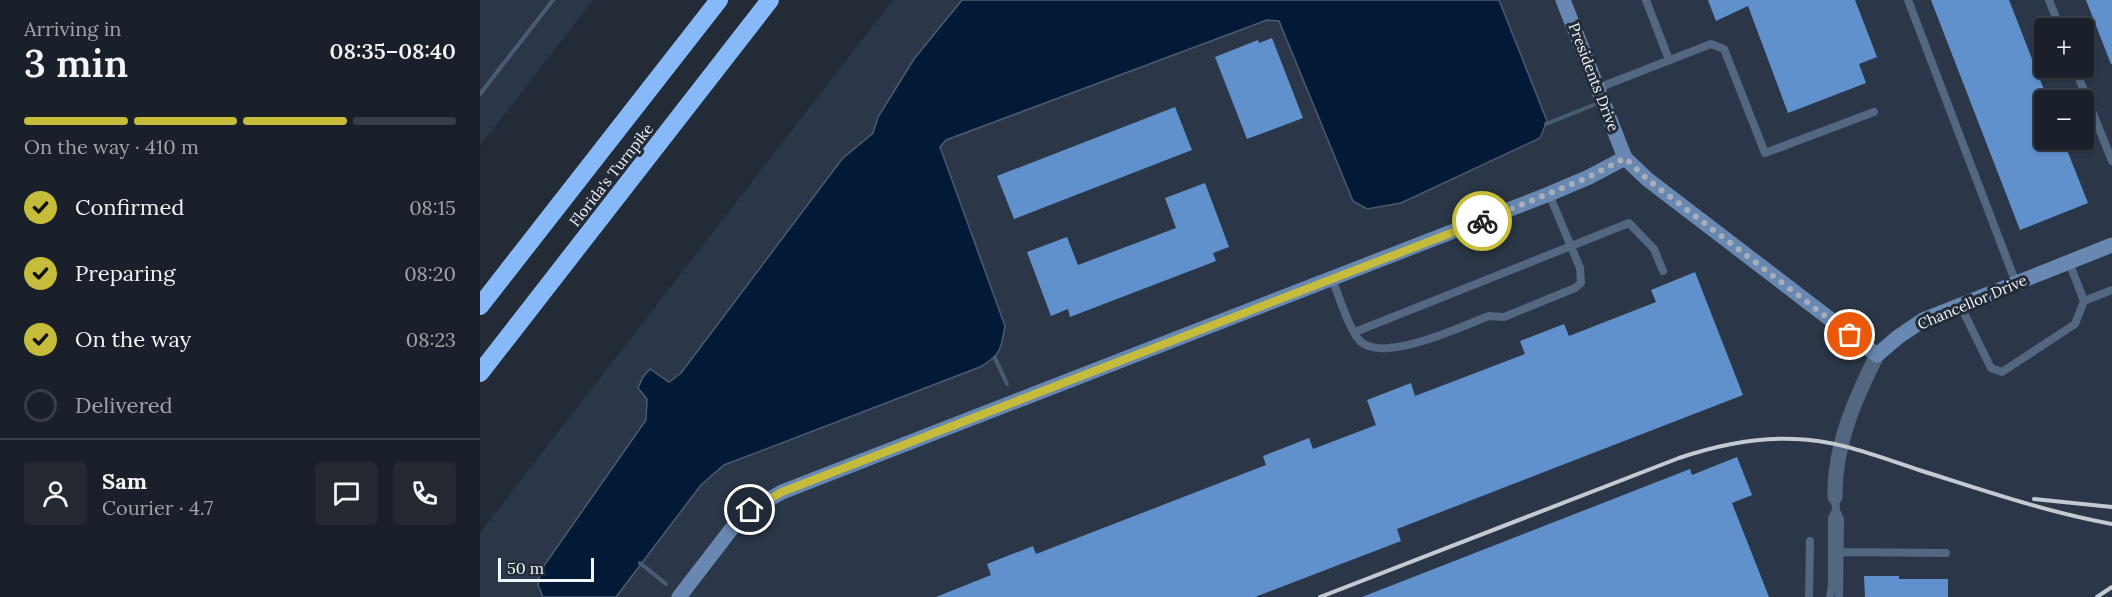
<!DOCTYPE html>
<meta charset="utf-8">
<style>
:root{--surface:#1a2029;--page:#232831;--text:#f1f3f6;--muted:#9fa3a8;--line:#383e46;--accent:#c6bc3c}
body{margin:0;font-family:Lora,serif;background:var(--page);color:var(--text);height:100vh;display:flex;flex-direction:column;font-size:22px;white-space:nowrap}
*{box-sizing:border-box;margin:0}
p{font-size:20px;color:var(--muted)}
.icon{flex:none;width:33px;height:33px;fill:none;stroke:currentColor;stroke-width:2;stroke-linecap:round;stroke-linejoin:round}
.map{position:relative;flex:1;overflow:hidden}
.side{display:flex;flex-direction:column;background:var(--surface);width:480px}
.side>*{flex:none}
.controls{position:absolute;left:1554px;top:18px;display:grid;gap:12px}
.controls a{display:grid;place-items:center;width:60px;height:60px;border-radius:6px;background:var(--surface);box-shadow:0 2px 4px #0004,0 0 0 2px var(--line);font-size:30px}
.scale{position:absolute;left:18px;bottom:15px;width:96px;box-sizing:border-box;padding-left:6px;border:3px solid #eff5fc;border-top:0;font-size:16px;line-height:21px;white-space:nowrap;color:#eff5fc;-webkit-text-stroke:4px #232b37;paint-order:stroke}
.pin{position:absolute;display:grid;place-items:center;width:51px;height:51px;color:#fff;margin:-26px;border:3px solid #fff;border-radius:50%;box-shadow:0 2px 6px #0007}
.courier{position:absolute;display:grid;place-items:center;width:60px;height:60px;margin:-30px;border:4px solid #c6bc3c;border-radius:50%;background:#fff;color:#222;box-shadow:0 2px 8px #0007}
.headline em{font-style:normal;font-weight:600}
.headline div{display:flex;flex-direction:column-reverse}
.headline{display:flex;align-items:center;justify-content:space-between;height:102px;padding:0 24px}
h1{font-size:39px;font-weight:600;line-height:45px}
.bar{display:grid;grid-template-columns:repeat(4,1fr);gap:9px 6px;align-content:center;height:72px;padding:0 24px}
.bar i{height:8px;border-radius:4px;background:var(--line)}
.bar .selected{background:var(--accent)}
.bar p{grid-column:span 4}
.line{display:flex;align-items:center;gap:15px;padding:0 24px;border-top:2px solid var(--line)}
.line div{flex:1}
.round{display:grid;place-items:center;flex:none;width:63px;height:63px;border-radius:6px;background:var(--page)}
ol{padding:0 24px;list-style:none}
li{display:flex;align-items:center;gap:18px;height:66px}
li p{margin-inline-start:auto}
li .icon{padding:6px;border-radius:50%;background:var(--accent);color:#111;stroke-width:4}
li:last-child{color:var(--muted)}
li i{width:33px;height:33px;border:3px solid var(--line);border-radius:50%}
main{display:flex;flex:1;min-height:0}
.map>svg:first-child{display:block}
.built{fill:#2b3748;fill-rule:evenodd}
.water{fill:#031a37;stroke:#4a5c72;stroke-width:1.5}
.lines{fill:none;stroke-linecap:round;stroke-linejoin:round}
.stream{stroke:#4a5c72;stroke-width:4}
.building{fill:#6091cd}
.lane{stroke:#536780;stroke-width:8}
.street{stroke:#536780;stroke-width:15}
.secondary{stroke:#6888b1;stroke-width:15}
.highway{stroke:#87b9f8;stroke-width:18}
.rail{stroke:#c4cad2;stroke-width:4}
.done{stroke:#a8aeb7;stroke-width:6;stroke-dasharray:0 10.8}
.route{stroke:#c6bc3c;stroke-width:8}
.labels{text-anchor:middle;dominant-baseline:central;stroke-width:6;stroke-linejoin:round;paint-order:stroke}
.street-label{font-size:15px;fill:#eff5fc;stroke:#232b37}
</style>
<main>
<section class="side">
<div class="headline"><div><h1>3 min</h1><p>Arriving in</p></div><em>08:35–08:40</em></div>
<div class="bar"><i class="selected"></i><i class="selected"></i><i class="selected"></i><i></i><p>On the way · 410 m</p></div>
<ol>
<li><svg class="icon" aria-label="check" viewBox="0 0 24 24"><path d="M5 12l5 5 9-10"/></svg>Confirmed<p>08:15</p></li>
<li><svg class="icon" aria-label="check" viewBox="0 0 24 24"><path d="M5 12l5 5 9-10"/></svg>Preparing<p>08:20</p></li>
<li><svg class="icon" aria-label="check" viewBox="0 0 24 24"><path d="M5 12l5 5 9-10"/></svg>On the way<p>08:23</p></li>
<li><i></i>Delivered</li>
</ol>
<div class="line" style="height:108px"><a class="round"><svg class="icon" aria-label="person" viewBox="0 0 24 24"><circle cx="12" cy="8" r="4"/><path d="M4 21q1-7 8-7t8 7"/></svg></a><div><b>Sam</b><p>Courier · 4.7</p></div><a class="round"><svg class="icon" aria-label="chat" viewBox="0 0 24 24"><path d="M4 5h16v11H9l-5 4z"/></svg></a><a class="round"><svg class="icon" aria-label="phone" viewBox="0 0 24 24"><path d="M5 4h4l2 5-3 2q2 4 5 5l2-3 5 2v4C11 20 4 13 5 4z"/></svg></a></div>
</section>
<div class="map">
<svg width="1632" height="597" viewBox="0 0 1632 597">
<rect width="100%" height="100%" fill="#232b37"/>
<path class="built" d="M0,0H113L0,146Z
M413,0H1632V597H0V533ZM1564,28H1604V68H1564ZM1564,100H1604V140H1564Z"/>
<path class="water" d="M482,0H1019L1067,121L1060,138L921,203L887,209L873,201L799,21L787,20L466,140L460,147L525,326C521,349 521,355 500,367L244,465L221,485L136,597H63L58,585L61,570L166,420L167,399L158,388L163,377L170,369L189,382L201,373L362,159L393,133L398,117L434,59Z"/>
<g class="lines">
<path class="stream" d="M0,94L73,0
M1066,124L1116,104
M515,358L527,384
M160,563L186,584"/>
</g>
<path class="building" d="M1228,0H1375L1397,57L1379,64L1386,83L1308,113L1268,6L1236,21Z
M1451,0H1529L1568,100H1564V140H1583L1608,203L1540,230Z
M1606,0H1632V64H1631Z
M792,38L823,118L767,139L735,57L778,40L779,43Z
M695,107L712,150L534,219L517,176Z
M725,183L749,247L733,253L736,261L590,317L588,309L571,316L547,252L587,237L598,265L696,228L685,198Z
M1215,272L1263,395L917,529L921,541L775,597H456L511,575L507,564L553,546L556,554L786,465L783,456L829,438L833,449L896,425L887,400L931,383L935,396L1045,354L1040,341L1084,324L1089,336L1176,302L1171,290Z
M1257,457L1272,495L1252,503L1289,597H882L1210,469L1212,475Z
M1384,576H1419V579H1468V597H1385Z"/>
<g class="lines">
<path class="lane" d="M1166,0L1189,60
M1428,0L1536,283
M1569,0L1580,28
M1595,68L1632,161
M1118,88L1231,44L1244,49L1285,153L1394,112
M1589,262L1604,301L1632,290
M852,279C859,295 869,331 881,342C905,363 982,326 1009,316L1024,317L1095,288L1101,283L1100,268L1069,194
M1480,305L1511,368L1522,372L1595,324L1604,301
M875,332L1149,223L1174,249L1183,271
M1355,497L1356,510L1360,519L1359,597
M1360,552L1466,553
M1329,597L1330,541
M1350,597L1352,586V518L1356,510"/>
<path class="street" d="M1355,497C1354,446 1375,399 1397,355"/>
<path class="secondary" d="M1083,0L1145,158L1167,179L1397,355L1418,337L1443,320L1632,245
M199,597L253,527L270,510L302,492L1069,194L1109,177L1145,158"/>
<path class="highway" d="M0,306L239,0
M0,373L290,0"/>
<path class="rail" d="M1554,499L1632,507
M840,597L1199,458C1238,445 1275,437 1315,439C1358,440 1399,457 1439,470C1503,490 1566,512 1632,524
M1617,597L1632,587"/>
</g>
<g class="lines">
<path class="done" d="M1002,221L1109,177L1145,158L1167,179L1370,335"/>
<path class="route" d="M270,510L302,492L1002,221"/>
</g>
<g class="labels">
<g class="street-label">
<text transform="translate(1114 77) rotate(69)">Presidents Drive</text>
<text transform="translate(131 175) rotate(-52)">Florida's Turnpike</text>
<text transform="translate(1492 302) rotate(-23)">Chancellor Drive</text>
</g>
</g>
</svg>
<div class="controls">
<a>+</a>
<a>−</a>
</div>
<div class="scale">50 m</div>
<div class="pin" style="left:1370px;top:335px;background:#ea580c"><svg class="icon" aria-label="bag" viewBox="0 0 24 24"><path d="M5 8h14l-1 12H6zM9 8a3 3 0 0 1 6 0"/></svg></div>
<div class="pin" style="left:270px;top:510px;background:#1f2937"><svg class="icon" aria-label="home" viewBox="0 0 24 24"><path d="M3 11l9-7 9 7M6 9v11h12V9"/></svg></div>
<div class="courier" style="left:1002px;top:221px"><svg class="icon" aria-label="bike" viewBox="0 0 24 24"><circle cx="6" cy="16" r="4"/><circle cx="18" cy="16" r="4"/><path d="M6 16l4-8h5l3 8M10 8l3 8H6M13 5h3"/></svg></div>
</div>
</main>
